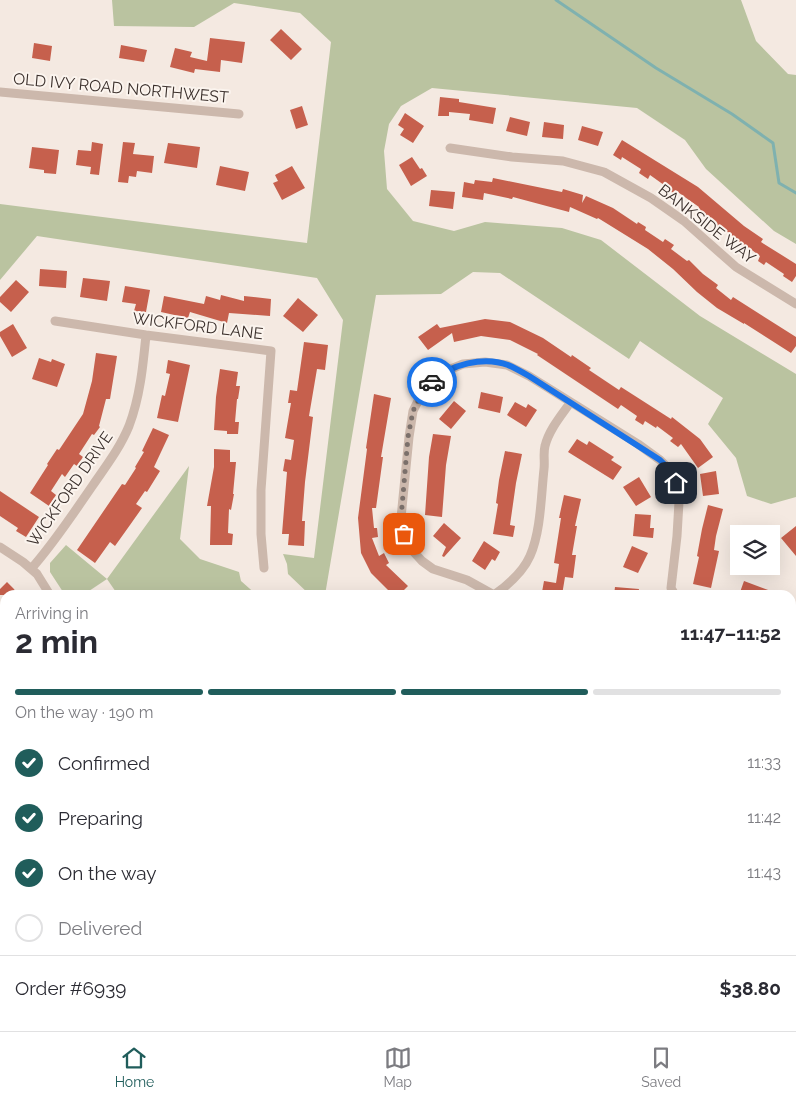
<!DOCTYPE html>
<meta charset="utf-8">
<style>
:root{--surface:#fff;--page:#f7f7f7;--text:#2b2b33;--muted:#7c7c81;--line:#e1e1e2;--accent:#205d5b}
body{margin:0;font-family:Raleway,sans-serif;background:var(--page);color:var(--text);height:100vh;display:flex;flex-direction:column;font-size:19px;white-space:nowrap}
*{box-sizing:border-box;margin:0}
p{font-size:16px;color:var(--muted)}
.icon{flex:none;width:28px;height:28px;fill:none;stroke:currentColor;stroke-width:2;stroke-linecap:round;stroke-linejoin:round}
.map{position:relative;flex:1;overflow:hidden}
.sheet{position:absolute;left:0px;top:590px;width:796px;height:441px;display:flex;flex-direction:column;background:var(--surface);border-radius:15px 15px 0 0;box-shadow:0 5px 20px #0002}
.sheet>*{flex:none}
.controls{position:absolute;left:730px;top:525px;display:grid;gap:10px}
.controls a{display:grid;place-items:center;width:50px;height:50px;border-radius:0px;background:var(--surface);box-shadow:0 5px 20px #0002;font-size:25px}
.pin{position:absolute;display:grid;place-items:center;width:42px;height:42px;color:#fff;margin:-21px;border-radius:10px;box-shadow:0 2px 8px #0006}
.courier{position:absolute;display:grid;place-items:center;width:50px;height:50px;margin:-25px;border:4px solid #1a73e8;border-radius:50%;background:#fff;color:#222;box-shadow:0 1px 6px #0007}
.headline em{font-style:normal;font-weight:700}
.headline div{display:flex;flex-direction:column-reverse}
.headline{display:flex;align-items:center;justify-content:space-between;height:85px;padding:0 15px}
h1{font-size:32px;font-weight:700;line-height:38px}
.bar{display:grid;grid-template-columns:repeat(4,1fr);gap:8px 5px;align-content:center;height:60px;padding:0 15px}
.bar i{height:6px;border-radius:4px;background:var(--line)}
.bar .selected{background:var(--accent)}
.bar p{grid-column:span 4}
.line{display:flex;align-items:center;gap:12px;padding:0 15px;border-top:1px solid var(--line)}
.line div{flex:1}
ol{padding:0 15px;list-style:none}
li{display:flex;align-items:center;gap:15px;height:55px}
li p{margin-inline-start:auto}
li .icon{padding:5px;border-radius:50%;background:var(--accent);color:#fff;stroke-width:4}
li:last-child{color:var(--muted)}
li i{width:28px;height:28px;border:2px solid var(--line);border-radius:50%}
.menu{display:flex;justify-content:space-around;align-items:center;height:70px;border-top:1px solid var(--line);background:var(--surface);font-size:14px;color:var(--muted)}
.menu a{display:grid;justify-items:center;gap:2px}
.menu .selected{color:var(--accent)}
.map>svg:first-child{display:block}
.green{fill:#bac3a0}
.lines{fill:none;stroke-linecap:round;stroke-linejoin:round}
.stream{stroke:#7fb1af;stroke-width:3}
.building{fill:#c6604d}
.service{stroke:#ccb8ac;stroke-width:4.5}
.minor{stroke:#ccb8ac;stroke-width:9}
.tertiary{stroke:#ccb8ac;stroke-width:11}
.secondary{stroke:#a0877d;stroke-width:12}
.done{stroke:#7b706b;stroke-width:5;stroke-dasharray:0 9}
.route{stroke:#1a73e8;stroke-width:6}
.labels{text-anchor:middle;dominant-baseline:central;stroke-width:4;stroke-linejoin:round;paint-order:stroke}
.street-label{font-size:16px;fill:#3a2f2b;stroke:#fbf4ee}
</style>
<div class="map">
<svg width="796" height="1031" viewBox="0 0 796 1031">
<rect width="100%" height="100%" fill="#f4e9e1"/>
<path class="green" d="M112,0H741L756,41L788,74L796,75V244L774,231L706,169L685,140L637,108L432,88L401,106L389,124L384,151L387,189L413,221L454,231L485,222L562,228L601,240L700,316L796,374V497L771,504L747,496L736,458L708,424L723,398L640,341L629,359L500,273L473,272L441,294L376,295L325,595H310L288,574L287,564L283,554L314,558L343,320L317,278L37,236L0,280V204L307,243L331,42L300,13L234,3L194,27L114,26Z
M189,466L180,539L200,559L239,572L241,581L257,595H118L107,579L83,595H65L50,572V563L66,545L107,579Z
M0,916L5,918V1026H44L43,1031H0Z
M52,1026H163L162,1031H51Z"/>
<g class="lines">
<path class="stream" d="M556,0L656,68L732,114L773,143L779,183L796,193"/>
</g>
<path class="building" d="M281,29L302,49L291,60L270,40Z
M210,38L245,42L242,63L221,60L220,72L195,69L194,73L170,67L175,48L192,52L190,57L207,61Z
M34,43L52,46L50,61L32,58Z
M121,45L147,50L144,62L119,58Z
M440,97L459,99V102L496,108L493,124L469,120L470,114L449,112V116H438Z
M302,106L308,125L296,129L290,110Z
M405,113L424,126L413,143L400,135L404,129L398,125Z
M510,117L530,122L527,136L506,131Z
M544,122L564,125L563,139L542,137Z
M582,126L603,132L598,146L578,140Z
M622,140L698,187L744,226L763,239L761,242L796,264V276L792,282L783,276L784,274L766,262L764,265L758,261L760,256L745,245L743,248L734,241L735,239L720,225L718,227L698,210L699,207L689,200L675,190L673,193L663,187L664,185L650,175L648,179L639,173L641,169L622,157L621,160L613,155Z
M92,142L103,144L99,175L90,174L91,167L76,165L78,150L91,151Z
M123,142L135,143L133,154L154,156L152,173L137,171L136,177L129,176L128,183L118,182Z
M168,143L200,147L197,168L164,163Z
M32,147L59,150L56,174L44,173V170L29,168Z
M412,157L420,169L422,168L427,176L411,186L399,165Z
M220,166L249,172L245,191L216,185Z
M292,166L305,188L282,200L273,183L278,181L275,175Z
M493,178L562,192L563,189L583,195L582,203L586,196L613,208L637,224L638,222L646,227L645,230L663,242L665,239L674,245L671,249L687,261L689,260L703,274L718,285L716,288L731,300L733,297L796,337V346L791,353L744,323V324L717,308L697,292L673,269L648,249L598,218L597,219L570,207L569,212L513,197L512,199L484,193L483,200L462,197L464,182L474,184L475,180L492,182Z
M431,190L455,192L453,209L429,206Z
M40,269L67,271L66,288L39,286Z
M83,278L110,281L107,301L80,297Z
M16,280L29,292L11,312L0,302V297Z
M125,286L150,290L146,312L134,311L136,304L122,302Z
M221,295L244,301V296L271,299L270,316L229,313L227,323L190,312L188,318L161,312L164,296L204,304L206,296L220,300Z
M298,298L318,315L303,332L283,316Z
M485,319L510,322L543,338L571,357L572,355L591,368L589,370L619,390L621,387L671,419L672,417L700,439L713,457L698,468L681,444L678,447L670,441L673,438L657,426L656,428L645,421L643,425L635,420L637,416L621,405L618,409L537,355L538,354L510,340L481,336L454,342L452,333L428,350L418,337L437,324L440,328Z
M13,324L27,348L12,357L0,336V332Z
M304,342L328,345L325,370L317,369L309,416L313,417L305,482L302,521H305L304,546L288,545L289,534H282L287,472L283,471L285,459L291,460L294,440L285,438L291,403H288L290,390L297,391Z
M96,353L117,356L110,399H106L99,426L100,427L94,435L92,434L79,454L83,457L77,466L74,464L65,477L62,474L51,491L56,495L49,506L30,493L48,465L47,464L57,449L59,450L83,414L92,381Z
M39,358L51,362L52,359L65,364L57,387L32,379Z
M168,360L190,365L178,422L157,418L162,395L165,396L170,374L166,373Z
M220,369L238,372L236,386H240L238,399H237L235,422H239L238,434H227V431L214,430L216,397Z
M481,392L503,397L500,413L478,408Z
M374,394L391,398L381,457H383L376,508H372L374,528H377L378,537L372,538L379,556L384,553L389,563L386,565L408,586L404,590L415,595H393L371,573L361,553L358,518L367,449L366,448Z
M454,401L466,411L451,429L439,419Z
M515,402L526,408L528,404L537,410L526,427L507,415Z
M153,428L169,435L154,467L160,471L147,492L145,491L136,504L142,508L130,525L115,546L110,542L95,563L77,550L122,484L125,485L136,468L135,467L144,452L142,451Z
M433,434L451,436L446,465L442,517L425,515L429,457Z
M577,439L587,445L589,441L614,457L611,460L622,467L613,480L568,452Z
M214,449L230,450V462H236L233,494H234L231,510L229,509L228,533L233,534L232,545H210L211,506H207L214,467Z
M505,451L522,454L516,483L510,525L515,526L513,537L493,534L498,504L496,503L499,480Z
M716,471L719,494L703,496L700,474Z
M639,477L651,497L636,506L623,487Z
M0,491L39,517L26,537L16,531L18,528L0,516Z
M564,495L581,499L575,526H577L572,555H576L573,578L565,577L562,595H547V592H542L544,581L556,583L559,564L554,563L561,518H559Z
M708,505L723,509L716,536L714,550L719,551L711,588L693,584L699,557L697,556L702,529Z
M635,514L651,515L650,528H654L653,538L633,536Z
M444,523L461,538L444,557L442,556L446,547L433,536Z
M796,526V556L781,538Z
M484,541L500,552L495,561L492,559L485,570L472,561Z
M632,546L648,553L638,573L623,567Z
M744,581L779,594V595H739Z
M7,582L13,588L19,595H0V589Z
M615,587L639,589L638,595H614Z"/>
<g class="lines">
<path class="service" d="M240,1026L241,1031
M455,1027V1026"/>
<path class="minor" d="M0,92L239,114
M450,148L512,157L563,161L604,172L651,198L684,221L736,267L796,304
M55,321L146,335L271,351L261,490V534L264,568
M0,547L23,562L37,574L50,595
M31,569C54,543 73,514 93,485C106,466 120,448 129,426C140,397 143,366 146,335
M494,595L467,580L433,569L422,561L411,549L404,534L401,518L409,437L413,411L422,393L433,380L446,371L463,364L485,362L507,365L529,376L638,444L660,460L670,470L676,483L679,502L677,536L671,588L675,595
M494,595C508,585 523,572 530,556C541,531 541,496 544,469C545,461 543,453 545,446C549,430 560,417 570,403
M791,638L796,639
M791,782L796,783
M0,874L5,875
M791,925L796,926"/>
<path class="tertiary" d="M186,1031V1026
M206,1031V1026"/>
<path class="secondary" d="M0,775L5,776
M783,1026L796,1031"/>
</g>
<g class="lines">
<path class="done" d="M404,534L401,518L408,437L413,411L422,393L432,382"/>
<path class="route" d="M432,382C450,364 484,356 508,365C515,368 522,372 529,376L660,460L670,470L676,483"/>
</g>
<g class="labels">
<g class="street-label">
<text transform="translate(121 88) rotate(5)">OLD IVY ROAD NORTHWEST</text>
<text transform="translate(707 224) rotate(38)">BANKSIDE WAY</text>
<text transform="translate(198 326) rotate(7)">WICKFORD LANE</text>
<text transform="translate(70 489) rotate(-55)">WICKFORD DRIVE</text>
</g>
</g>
</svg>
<div class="controls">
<a><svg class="icon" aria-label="layers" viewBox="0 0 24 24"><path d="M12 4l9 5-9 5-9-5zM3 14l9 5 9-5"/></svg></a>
</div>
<div class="pin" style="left:404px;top:534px;background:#ea580c"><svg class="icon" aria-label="bag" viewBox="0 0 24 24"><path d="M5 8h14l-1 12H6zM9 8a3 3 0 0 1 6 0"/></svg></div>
<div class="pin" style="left:676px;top:483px;background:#1f2937"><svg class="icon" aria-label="home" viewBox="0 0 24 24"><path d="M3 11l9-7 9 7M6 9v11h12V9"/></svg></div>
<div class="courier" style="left:432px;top:382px"><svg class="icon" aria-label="car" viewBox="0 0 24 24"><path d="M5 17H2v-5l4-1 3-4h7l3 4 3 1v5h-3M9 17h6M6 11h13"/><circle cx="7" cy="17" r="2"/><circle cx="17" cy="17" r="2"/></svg></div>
<section class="sheet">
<div class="headline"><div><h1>2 min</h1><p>Arriving in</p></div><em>11:47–11:52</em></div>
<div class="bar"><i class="selected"></i><i class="selected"></i><i class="selected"></i><i></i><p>On the way · 190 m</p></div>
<ol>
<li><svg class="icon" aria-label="check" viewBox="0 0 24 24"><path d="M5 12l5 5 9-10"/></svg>Confirmed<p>11:33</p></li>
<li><svg class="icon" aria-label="check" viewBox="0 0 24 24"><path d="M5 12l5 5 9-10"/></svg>Preparing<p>11:42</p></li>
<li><svg class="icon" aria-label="check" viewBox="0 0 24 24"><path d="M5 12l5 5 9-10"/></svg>On the way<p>11:43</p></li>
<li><i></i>Delivered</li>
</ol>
<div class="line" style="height:65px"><div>Order #6939</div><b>$38.80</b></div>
</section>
</div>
<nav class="menu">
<a class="selected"><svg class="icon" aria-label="home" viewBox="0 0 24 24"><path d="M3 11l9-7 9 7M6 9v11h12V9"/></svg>Home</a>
<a><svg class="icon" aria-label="map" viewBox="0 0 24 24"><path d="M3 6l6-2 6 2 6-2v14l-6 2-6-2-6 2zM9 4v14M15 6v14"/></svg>Map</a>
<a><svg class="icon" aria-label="saved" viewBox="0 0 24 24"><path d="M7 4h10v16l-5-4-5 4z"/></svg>Saved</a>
</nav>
